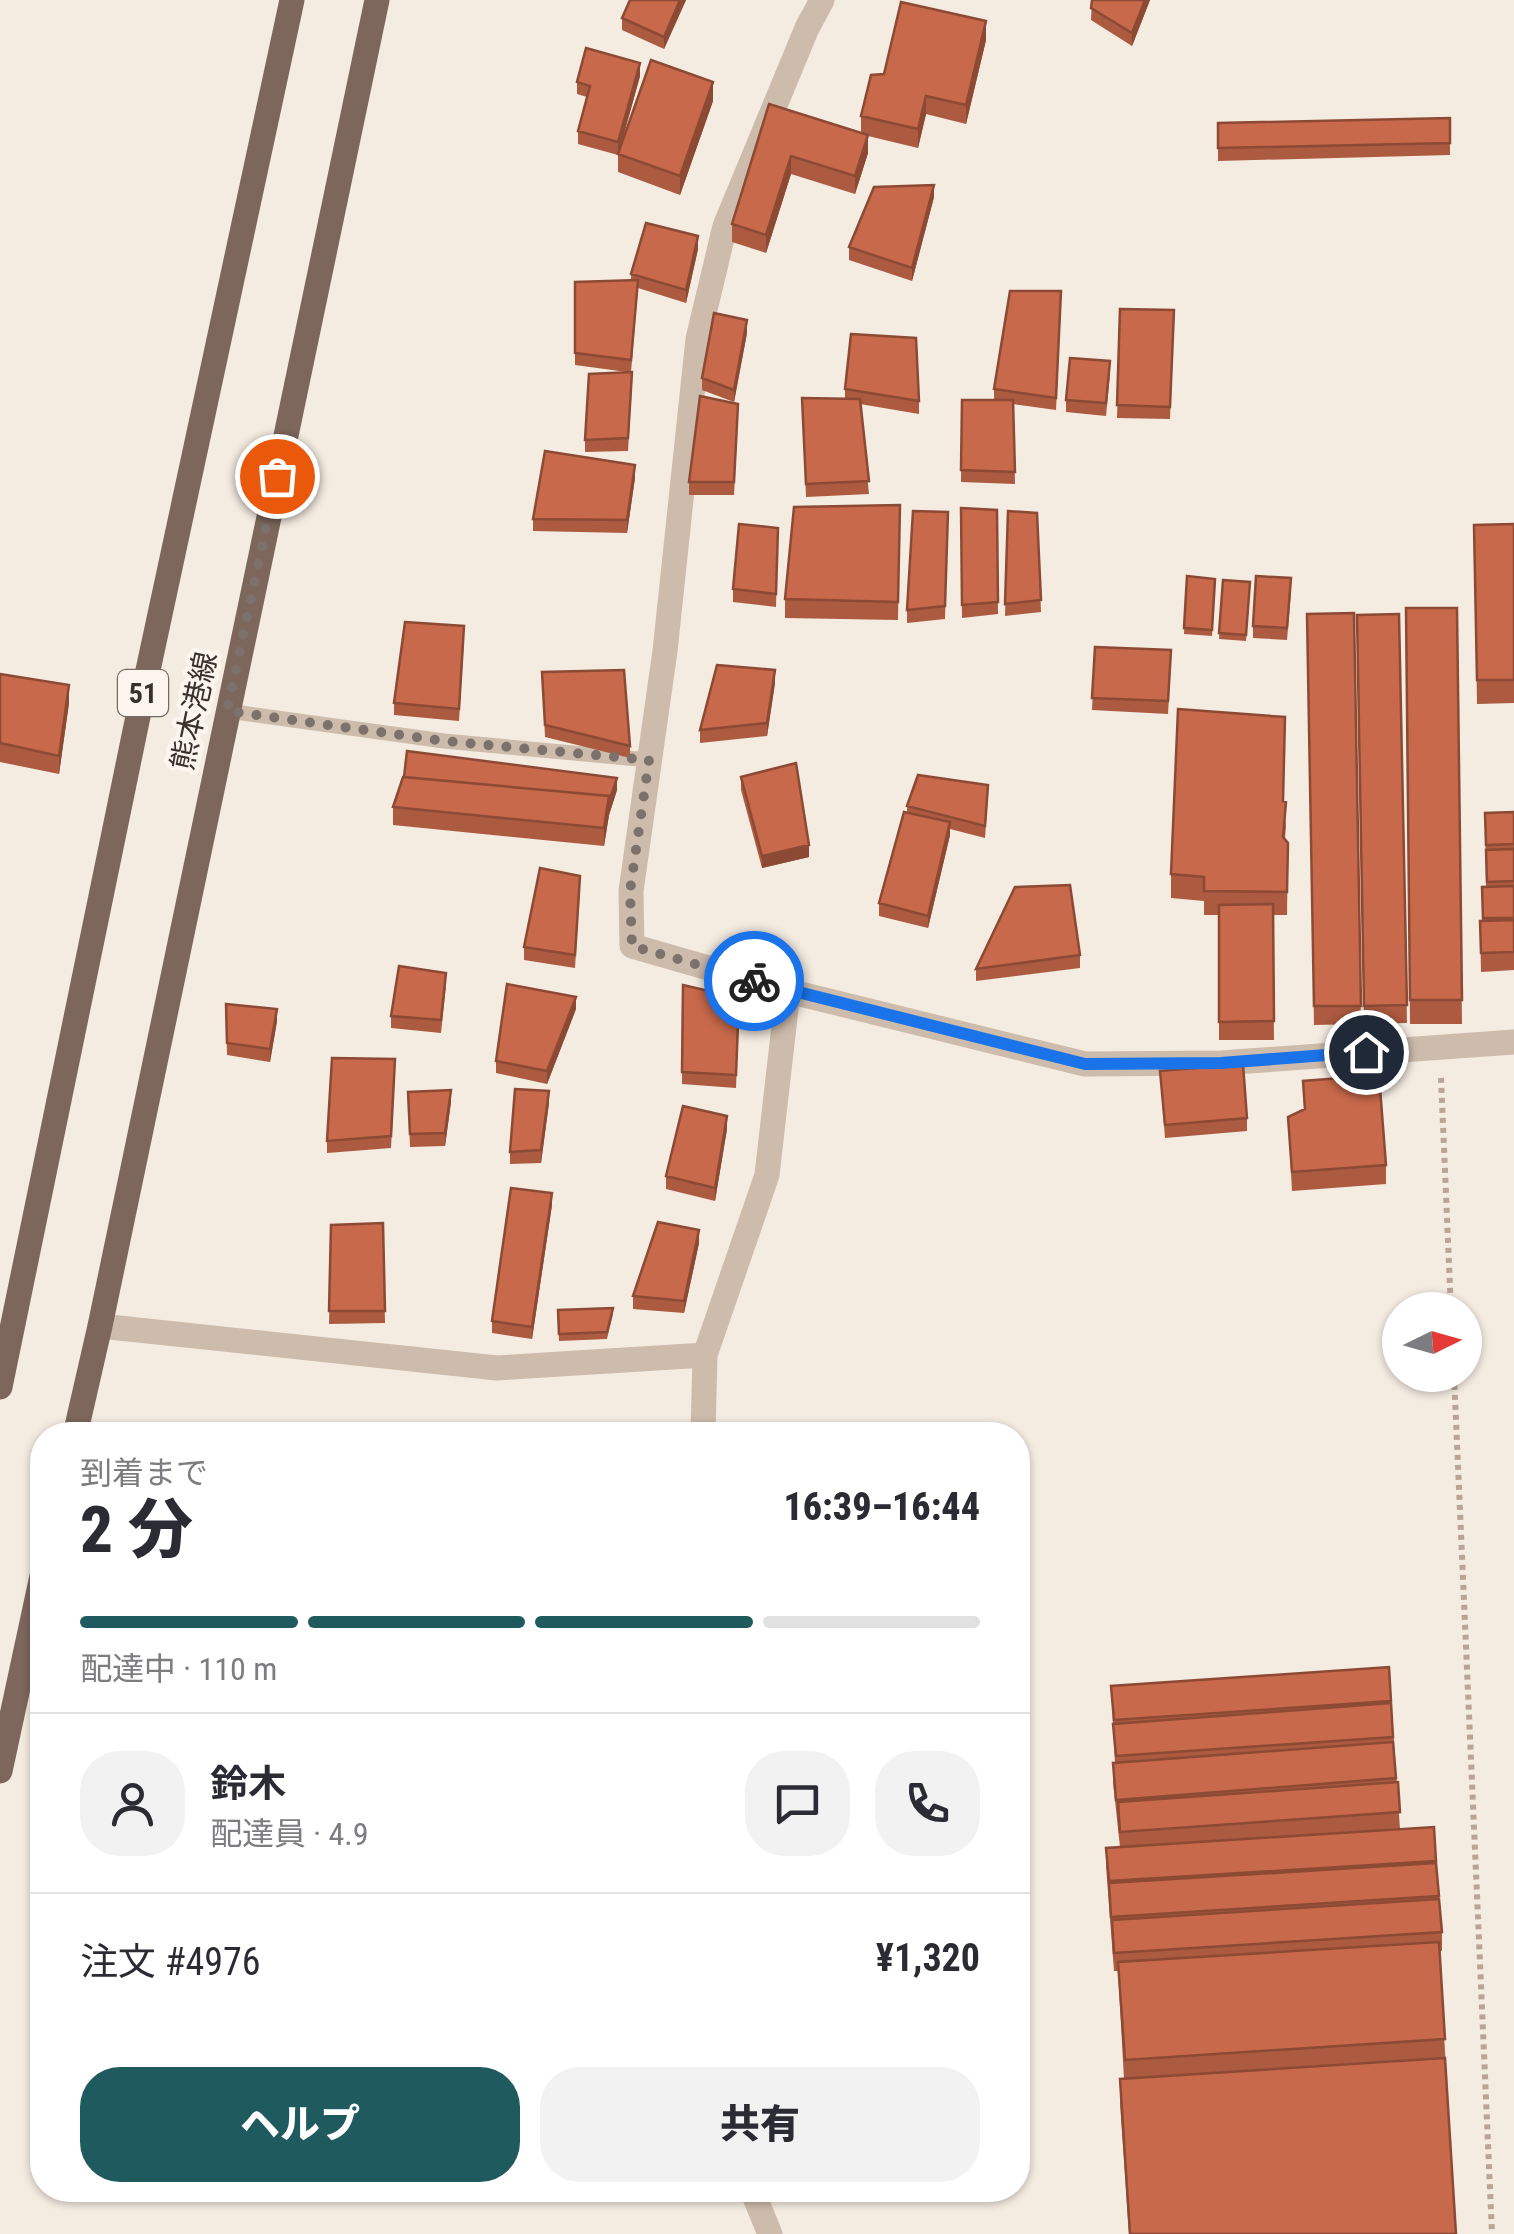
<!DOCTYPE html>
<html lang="ja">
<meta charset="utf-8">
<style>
:root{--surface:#fff;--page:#f2f2f3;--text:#2b2b33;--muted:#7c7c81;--line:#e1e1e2;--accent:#1f5a5e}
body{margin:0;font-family:"Roboto Condensed","Noto Sans JP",sans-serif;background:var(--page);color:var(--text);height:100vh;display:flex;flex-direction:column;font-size:38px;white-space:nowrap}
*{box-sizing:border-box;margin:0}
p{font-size:32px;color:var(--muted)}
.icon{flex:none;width:55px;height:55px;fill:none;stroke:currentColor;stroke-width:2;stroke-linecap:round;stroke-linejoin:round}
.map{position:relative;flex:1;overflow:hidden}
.panel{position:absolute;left:30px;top:1422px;width:1000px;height:780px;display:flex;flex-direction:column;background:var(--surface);border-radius:40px;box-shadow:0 2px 8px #0004}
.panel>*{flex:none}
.needle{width:65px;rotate:85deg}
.fabs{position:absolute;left:1382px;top:1292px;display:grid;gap:20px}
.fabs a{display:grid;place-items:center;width:100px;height:100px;border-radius:50%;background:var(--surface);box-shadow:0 2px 8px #0004;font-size:50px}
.pin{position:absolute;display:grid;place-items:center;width:85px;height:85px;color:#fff;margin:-42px;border:5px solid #fff;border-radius:50%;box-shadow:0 2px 10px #0007}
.courier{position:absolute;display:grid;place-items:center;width:100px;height:100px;margin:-50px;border:8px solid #1a73e8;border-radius:50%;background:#fff;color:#222;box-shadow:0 2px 12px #0007}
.head em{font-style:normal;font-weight:800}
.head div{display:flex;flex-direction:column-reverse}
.head{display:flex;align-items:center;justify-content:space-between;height:170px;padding:0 50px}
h1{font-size:65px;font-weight:800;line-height:75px}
.bar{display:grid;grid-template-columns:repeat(4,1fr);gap:15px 10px;align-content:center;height:120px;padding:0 50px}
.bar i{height:12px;border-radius:8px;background:var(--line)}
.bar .on{background:var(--accent)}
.bar p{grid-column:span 4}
.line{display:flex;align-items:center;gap:25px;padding:0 50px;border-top:2px solid var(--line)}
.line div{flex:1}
.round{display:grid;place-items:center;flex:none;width:105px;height:105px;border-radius:40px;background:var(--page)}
.button{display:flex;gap:20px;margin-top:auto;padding:20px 50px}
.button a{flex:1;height:115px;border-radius:40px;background:var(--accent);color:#fff;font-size:40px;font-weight:800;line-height:115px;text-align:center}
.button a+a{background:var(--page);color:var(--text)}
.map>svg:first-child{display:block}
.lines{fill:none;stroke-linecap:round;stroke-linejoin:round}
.path{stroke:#b9a596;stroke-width:6;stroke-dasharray:5 5;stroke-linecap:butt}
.service{stroke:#cdbbac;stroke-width:15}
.minor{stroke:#cdbbac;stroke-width:25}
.primary{stroke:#7d675c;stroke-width:25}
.wall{fill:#ac5a40}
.shaded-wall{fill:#8c4a34}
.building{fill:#c8694b;stroke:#8c4a34;stroke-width:2.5}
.done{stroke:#7c716b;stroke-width:10;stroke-dasharray:0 18}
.route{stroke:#1a73e8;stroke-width:12}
.labels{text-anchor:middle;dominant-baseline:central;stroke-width:9;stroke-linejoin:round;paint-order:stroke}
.shield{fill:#fbf5ee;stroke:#756b66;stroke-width:2.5}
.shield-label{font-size:28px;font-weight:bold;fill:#3b302b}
.street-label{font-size:30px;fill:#3b302b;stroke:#fbf5ee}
</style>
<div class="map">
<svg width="1514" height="2234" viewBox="0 0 1514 2234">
<rect width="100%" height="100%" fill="#f4ebe1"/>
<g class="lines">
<path class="path" d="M1441,1078L1451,1310
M1454,1375L1492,2234"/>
<path class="service" d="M227,711L444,741L649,760"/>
<path class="minor" d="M822,0L807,28L725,226L698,339L665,651L631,891L632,946L788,991L1085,1064L1221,1063L1514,1042
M100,1326L497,1368L705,1355
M703,1435L705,1355L767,1175L788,991
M752,2190L770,2234"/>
<path class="primary" d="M0,1387L136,726L292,0
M75,1435L100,1326L377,0
M0,1771L42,1576"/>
</g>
<path class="wall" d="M686,0L664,49L622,30V18Z
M1092,0H1150L1132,46L1091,20Z
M986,40L966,124L926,114L918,148L868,136V153L855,194L791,174L766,253L732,242V224L769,104L861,133V116L884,74Z
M640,76L621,145L713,101L680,195L618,172V155L578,144V131L587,97L577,94V82Z
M1450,118V155L1218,161V123Z
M934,197L912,281L849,260V247Z
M698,249L686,303L638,288L631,372L632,385L628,451L585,452V440L627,372L575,365V282L631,281V274Z
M1061,304L1056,410L1013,404L1015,484L961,482L962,400H994V389Z
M1120,309L1174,310L1170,419L1117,418Z
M747,333L734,402L702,390V378Z
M1110,374L1106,416L1066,412V400Z
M845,389L919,401V414L860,404L869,494L806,497L802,398L845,399Z
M738,416L734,495H689V482Z
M635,478L627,533L533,531V519Z
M900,505L898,620L785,618V599Z
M961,508L997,510L998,614L962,618Z
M1008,511L1037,513L1041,612L1005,616Z
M948,512L945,619L907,623V610Z
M1514,524V703L1477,704L1474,525Z
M778,528L776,607L733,602V589Z
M1187,576L1215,579L1212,636L1184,634Z
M1223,580L1250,582L1246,641L1219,639Z
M1291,591L1287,640L1253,638V626Z
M1406,608H1457L1462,1024H1410Z
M1354,613L1361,1024L1314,1025L1307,614Z
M1399,614L1407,1023L1364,1024L1357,615Z
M464,639L459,721L394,715V703Z
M1095,647L1171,663L1168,714L1092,710Z
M542,672L630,746V758L545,737Z
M0,674L69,703L59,774L0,762Z
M775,683L767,736L700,743V730Z
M741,777L809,857L762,868L741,790Z
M617,790L609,815L604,846L393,825V807Z
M988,797L985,838L950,829V835L928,928L879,916V903L907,813V806Z
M1283,802L1286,826L1285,839L1288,843L1287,915H1273L1274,1040H1219V915H1204V901L1171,898V874Z
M1514,812V970L1481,972L1480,921H1482V887H1486L1485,813Z
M580,889L575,968L524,960V947Z
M1080,955V968L976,981V969Z
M683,985L739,1010L736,1088L682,1084Z
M446,986L441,1033L391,1028V1016Z
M226,1004L277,1021L270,1062L227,1055Z
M576,1009L547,1084L496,1073V1061Z
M1160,1071L1247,1118V1131L1165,1138Z
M395,1072L391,1148L327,1153V1141Z
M1303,1081L1386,1165V1184L1292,1191L1288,1117L1304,1109Z
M408,1092L451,1102L445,1146L410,1147Z
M549,1103L541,1163L510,1164V1152Z
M727,1129L715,1201L666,1189V1176Z
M552,1205L532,1339L492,1333V1321Z
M383,1223L385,1323L329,1324L331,1225Z
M699,1243L684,1313L633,1309V1296Z
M558,1310L613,1314L607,1339L559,1341Z
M1389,1667L1400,1829L1434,1827L1442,1932V1951H1439L1456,2234H1129L1120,2103V2079H1124L1118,1971H1114L1106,1866V1848L1120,1847L1113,1782V1763H1115L1111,1686Z"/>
<path class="shaded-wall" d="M680,0H686L664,49V37Z
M1145,0H1150L1132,46V33Z
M986,21V40L966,124V105Z
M640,63V76L618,155V142Z
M713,82V101L680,195V176Z
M926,96V114L918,148V129Z
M868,135V153L855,194V176Z
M791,156V174L766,253V235Z
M934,185V197L912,281V268Z
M698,236V249L686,303V290Z
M747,320V333L734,402V390Z
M635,465V478L627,533V520Z
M775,670V683L767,736V723Z
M69,685V703L59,774V756Z
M617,778V790L609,815L604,846V828L609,796Z
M950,822V835L928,928V916Z
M809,845V857L762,868V856Z
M576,997V1009L547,1084V1071Z
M277,1009V1021L270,1062V1049Z
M451,1090V1102L445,1146V1133Z
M549,1091V1103L541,1163V1150Z
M727,1116V1129L715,1201V1188Z
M552,1193V1205L532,1339V1327Z
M699,1230V1243L684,1313V1301Z"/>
<path class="building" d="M630,0H680L664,37L622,18Z
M1092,0H1145L1132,33L1091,8Z
M901,2L986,21L966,105L926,96L918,129L861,116L871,75L884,74Z
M586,48L640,63L618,142L578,131L590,86L577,82Z
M651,60L713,82L680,176L618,154Z
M769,104L868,135L855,176L791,156L766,235L732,224Z
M1450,118V143L1218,148V123Z
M934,185L912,268L849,247L874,187Z
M646,223L698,236L686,290L631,274Z
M638,280L631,360L575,353V282Z
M1010,291H1061L1056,398L994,389Z
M1120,309L1174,310L1170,407L1117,405Z
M714,313L747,320L734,390L702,378Z
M851,334L916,338L919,401L845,389Z
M1070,358L1110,361L1106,403L1066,400Z
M632,372L628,438L585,440L589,374Z
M700,396L738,404L734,482H689Z
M802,398L860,399L869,481L806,484Z
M962,400H1013L1015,472L961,470Z
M545,451L635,465L627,520L533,519Z
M900,505L898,602L785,599L794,507Z
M961,508L997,510L998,602L962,605Z
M913,511L948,512L945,606L907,610Z
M1008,511L1037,513L1041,600L1005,604Z
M739,524L778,528L776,594L733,589Z
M1514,524V680H1477L1474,525Z
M1187,576L1215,579L1212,630L1184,628Z
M1256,576L1291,578L1287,628L1253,626Z
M1223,580L1250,582L1246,635L1219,633Z
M1406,608H1457L1462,1000H1410Z
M1354,613L1361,1006H1314L1307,614Z
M1399,614L1407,1005L1364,1006L1357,615Z
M405,622L464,626L459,709L394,703Z
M1095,647L1171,650L1168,701L1092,698Z
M717,665L775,670L767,723L700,730Z
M624,670L630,746L545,725L542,672Z
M0,674L69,685L59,756L0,743Z
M1178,709L1285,717L1283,801L1286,802L1283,837L1288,843L1287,892L1204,891V877L1171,874Z
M407,751L617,778L609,802V796L404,777Z
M796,763L809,845L762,856L741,777Z
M918,775L988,785L985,826L907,806Z
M403,777L609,796L604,828L393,807Z
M904,812L950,822L928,916L879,903Z
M1514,812V844L1486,845L1485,813Z
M1514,849V881L1487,882L1486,850Z
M540,868L580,876L575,955L524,947Z
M1070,885L1080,955L976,969L1015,887Z
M1514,886V918H1483L1482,887Z
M1273,904L1274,1021L1219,1022V905Z
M1514,920V952L1481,953L1480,921Z
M399,966L446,973L441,1020L391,1016Z
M507,984L576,997L547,1071L496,1061Z
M683,985L739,998L736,1075L682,1072Z
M226,1004L277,1009L270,1049L227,1043Z
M332,1058L395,1059L391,1136L327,1141Z
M1243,1064L1247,1118L1165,1125L1160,1071Z
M1379,1075L1386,1165L1292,1172L1288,1117L1305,1109L1303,1081Z
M515,1089L549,1091L541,1150L510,1152Z
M451,1090L445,1133L410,1134L408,1092Z
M683,1106L727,1116L715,1188L666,1176Z
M511,1188L552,1193L532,1327L492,1321Z
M658,1222L699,1230L684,1301L633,1296Z
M383,1223L385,1311H329L331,1225Z
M613,1308L607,1332L559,1334L558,1310Z
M1389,1667L1391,1701L1114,1720L1111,1686Z
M1391,1703L1393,1737L1116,1756L1113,1724Z
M1393,1742L1396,1778L1116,1800L1113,1763Z
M1398,1782L1400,1812L1120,1832L1118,1802Z
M1434,1827L1436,1861L1109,1881L1106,1848Z
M1436,1863L1439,1896L1111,1917L1109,1883Z
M1439,1899L1442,1932L1114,1953L1112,1920Z
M1439,1942L1445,2039L1125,2060L1118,1962Z
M1445,2058L1456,2234H1130L1120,2079Z"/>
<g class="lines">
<path class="done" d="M277,476L227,711L444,741L649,760L630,891L632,946L754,981"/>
<path class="route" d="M754,981L1085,1064L1221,1063L1366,1052"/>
</g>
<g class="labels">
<rect class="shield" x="118" y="670" width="50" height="46" rx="8"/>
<g class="shield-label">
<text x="143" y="693">51</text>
</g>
<g class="street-label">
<text transform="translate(194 711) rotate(-78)">熊本港線</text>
</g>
</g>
</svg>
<div class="fabs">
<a><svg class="needle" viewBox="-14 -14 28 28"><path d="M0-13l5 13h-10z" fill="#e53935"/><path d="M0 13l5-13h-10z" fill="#7c7c81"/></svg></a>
</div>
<div class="pin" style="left:277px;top:476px;background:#ea580c"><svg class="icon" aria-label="bag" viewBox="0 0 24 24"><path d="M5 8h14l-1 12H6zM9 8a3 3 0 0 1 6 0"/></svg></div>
<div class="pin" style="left:1366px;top:1052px;background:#1f2937"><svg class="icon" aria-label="home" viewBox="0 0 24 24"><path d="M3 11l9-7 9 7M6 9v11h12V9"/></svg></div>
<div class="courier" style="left:754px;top:981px"><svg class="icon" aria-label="bike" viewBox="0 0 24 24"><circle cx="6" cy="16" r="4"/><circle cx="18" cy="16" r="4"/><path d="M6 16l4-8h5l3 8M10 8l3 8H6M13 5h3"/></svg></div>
<section class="panel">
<div class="head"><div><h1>2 分</h1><p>到着まで</p></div><em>16:39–16:44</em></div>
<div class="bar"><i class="on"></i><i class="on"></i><i class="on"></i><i></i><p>配達中 · 110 m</p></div>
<div class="line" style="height:180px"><a class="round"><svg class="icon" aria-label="person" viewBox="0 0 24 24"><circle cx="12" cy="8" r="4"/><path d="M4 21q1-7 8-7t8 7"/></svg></a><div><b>鈴木</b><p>配達員 · 4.9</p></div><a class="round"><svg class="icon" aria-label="chat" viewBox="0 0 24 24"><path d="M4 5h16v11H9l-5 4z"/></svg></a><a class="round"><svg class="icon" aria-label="phone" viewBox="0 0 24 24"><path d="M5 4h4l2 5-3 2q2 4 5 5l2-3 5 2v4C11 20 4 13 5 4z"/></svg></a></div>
<div class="line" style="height:130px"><div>注文 #4976</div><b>¥1,320</b></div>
<div class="button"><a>ヘルプ</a><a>共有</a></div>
</section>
</div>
